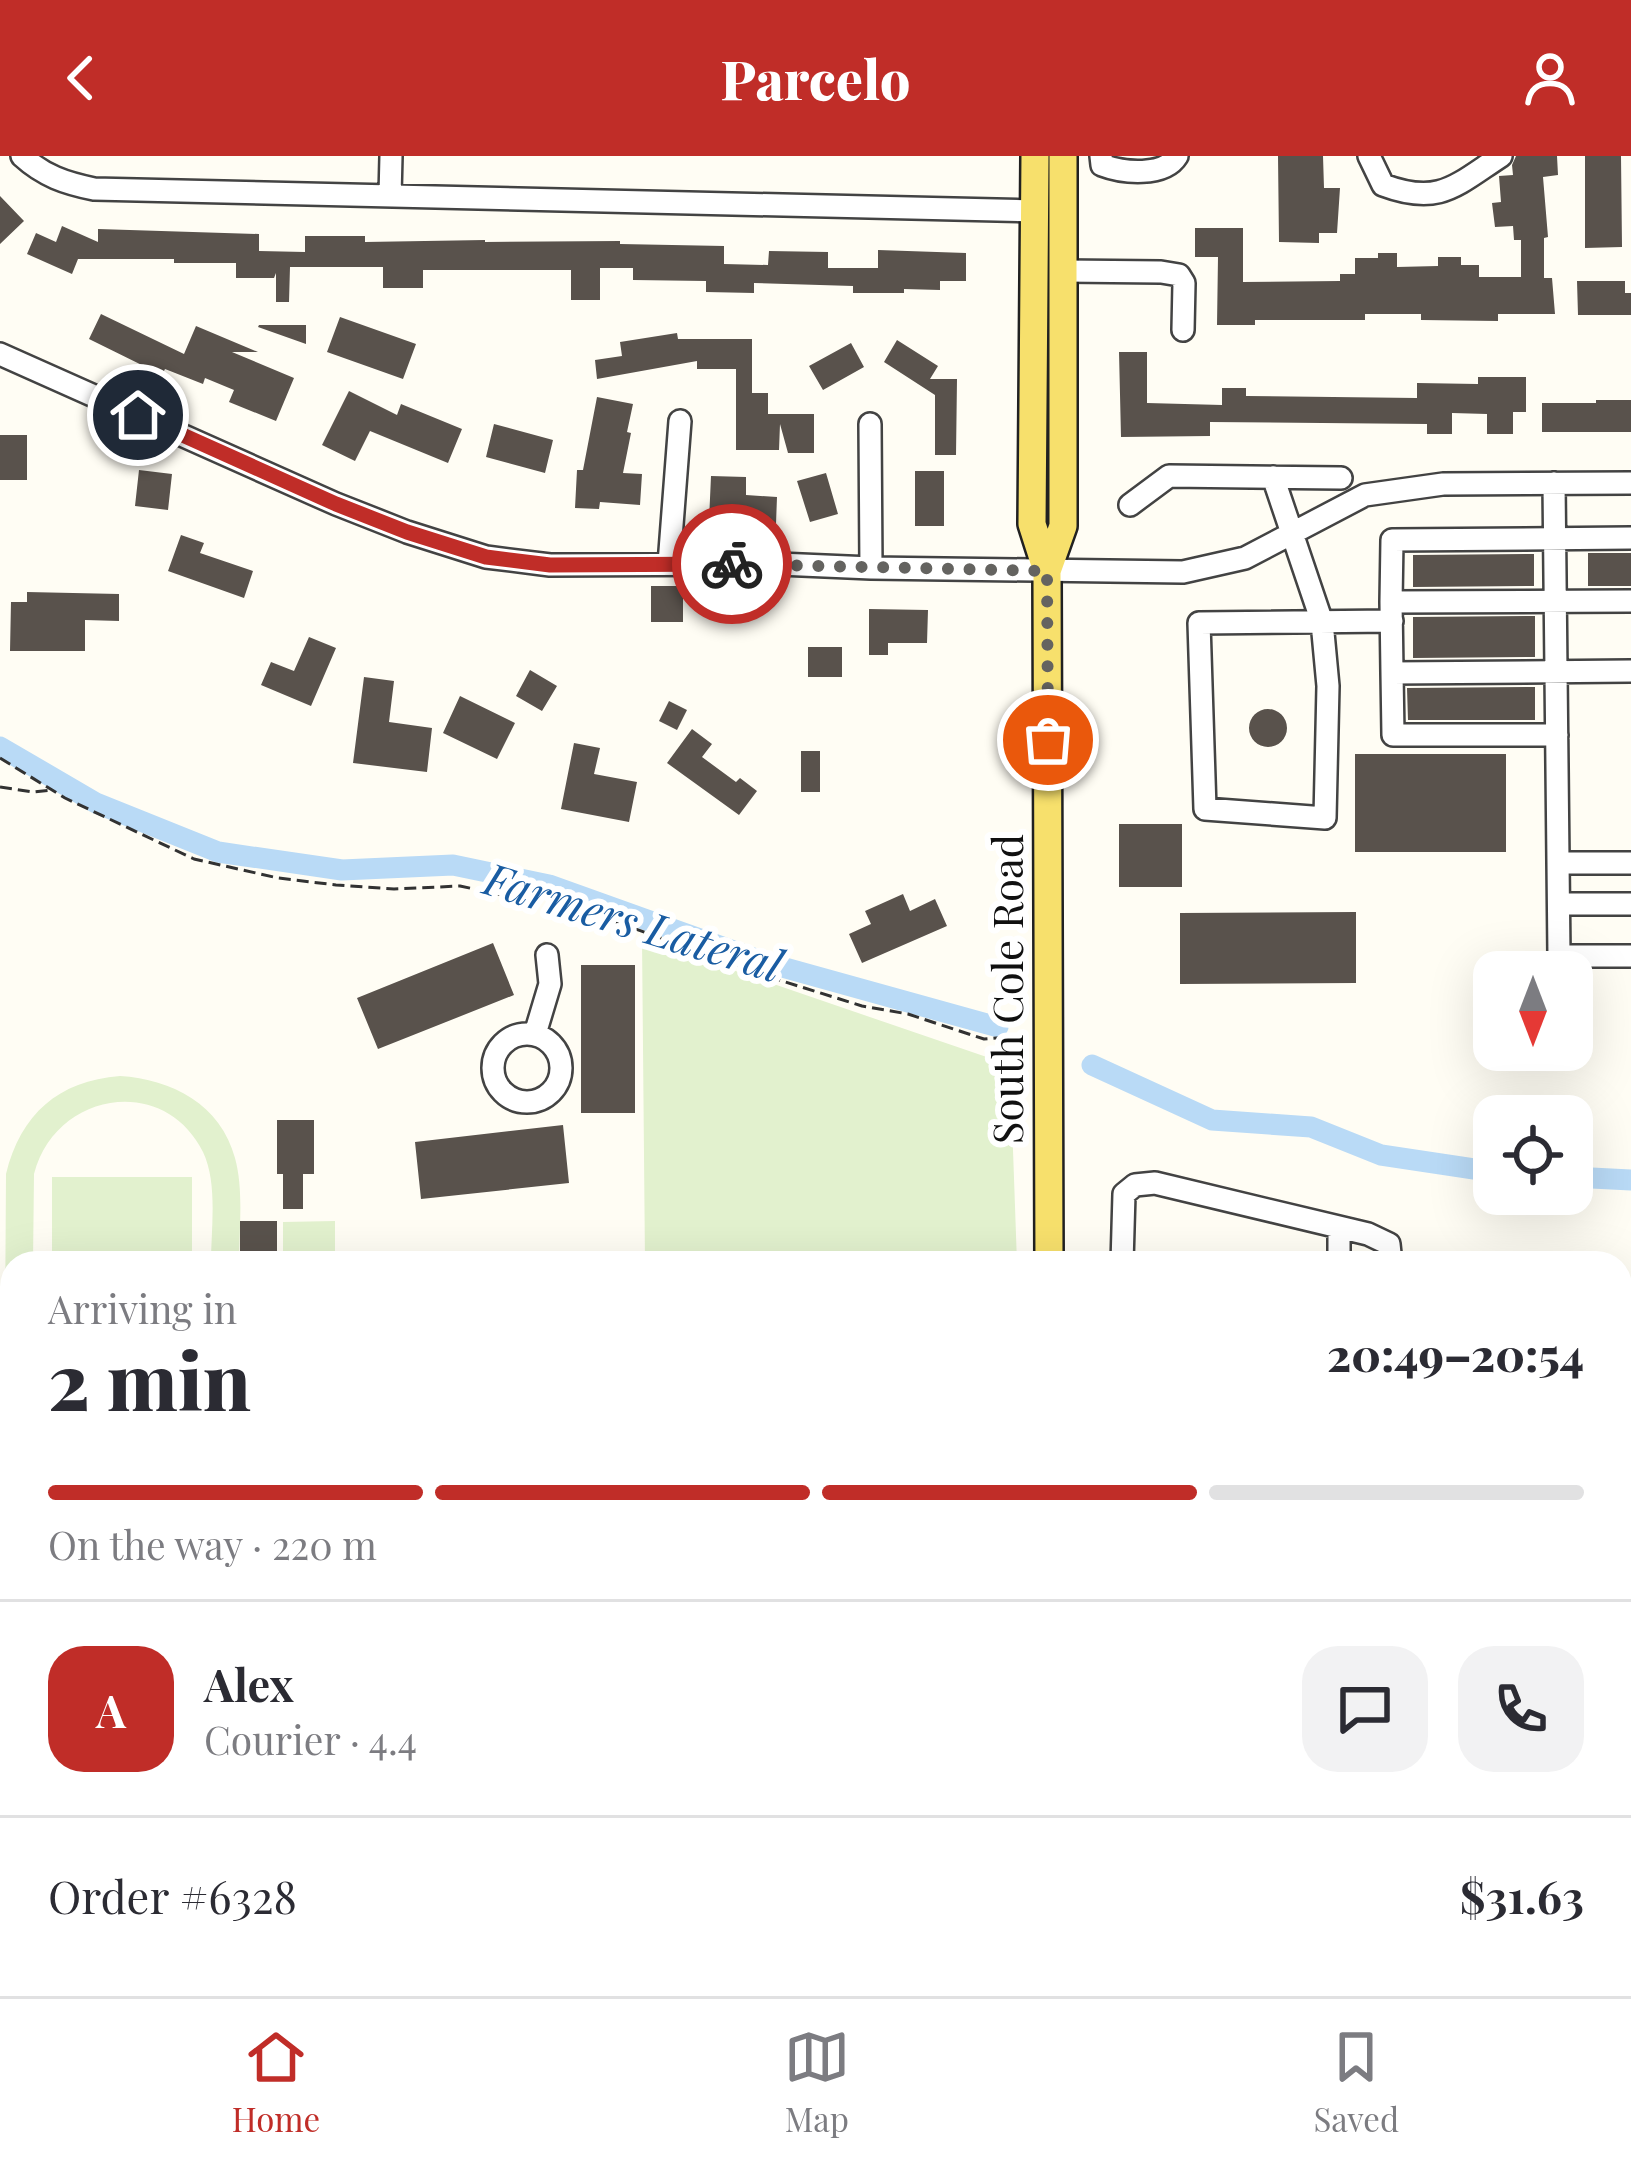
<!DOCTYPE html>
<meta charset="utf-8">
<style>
:root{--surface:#fff;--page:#f2f2f3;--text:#2b2b33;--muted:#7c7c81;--line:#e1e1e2;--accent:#c02d28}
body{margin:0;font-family:"Playfair Display",serif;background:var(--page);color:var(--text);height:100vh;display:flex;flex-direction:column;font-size:45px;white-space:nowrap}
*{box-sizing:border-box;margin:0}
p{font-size:39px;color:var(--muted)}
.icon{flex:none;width:66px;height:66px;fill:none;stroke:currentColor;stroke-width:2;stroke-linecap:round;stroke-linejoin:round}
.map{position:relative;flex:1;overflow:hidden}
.panel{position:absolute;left:0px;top:1095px;width:1632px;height:747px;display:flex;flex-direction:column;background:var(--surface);border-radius:36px 36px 0 0;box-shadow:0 12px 48px #0002}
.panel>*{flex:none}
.needle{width:78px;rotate:180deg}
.tools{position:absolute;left:1473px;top:795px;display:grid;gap:24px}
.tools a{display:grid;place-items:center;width:120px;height:120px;border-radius:24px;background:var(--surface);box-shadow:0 12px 48px #0002;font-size:60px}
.pin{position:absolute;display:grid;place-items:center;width:102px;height:102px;color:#fff;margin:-51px;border:6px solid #fff;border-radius:50%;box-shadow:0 3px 12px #0007}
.courier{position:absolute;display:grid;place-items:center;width:120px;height:120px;margin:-60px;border:9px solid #c02d28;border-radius:50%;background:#fff;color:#222;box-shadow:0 3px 15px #0007}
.summary em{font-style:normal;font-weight:800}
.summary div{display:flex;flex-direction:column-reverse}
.summary{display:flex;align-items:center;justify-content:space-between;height:204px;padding:0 48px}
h1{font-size:78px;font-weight:800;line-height:90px}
.bar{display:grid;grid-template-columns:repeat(4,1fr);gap:18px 12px;align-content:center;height:144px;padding:0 48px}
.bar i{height:15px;border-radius:9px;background:var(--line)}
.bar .selected{background:var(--accent)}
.bar p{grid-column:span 4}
.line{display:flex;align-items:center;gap:30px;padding:0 48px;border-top:3px solid var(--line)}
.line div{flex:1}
.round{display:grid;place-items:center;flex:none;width:126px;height:126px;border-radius:36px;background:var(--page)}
header{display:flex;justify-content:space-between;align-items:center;height:156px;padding:0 48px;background:var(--accent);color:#fff;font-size:54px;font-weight:800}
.tab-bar{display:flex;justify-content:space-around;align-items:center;height:168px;border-top:3px solid var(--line);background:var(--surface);font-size:33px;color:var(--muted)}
.tab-bar a{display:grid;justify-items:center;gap:6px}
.tab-bar .selected{color:var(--accent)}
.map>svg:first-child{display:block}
.pitch{fill:#e2f1ce}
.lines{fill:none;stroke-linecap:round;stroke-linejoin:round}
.canal{stroke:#b9daf6;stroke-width:21}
.building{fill:#59524c}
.minor-casing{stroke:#434343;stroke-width:26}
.major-casing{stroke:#212121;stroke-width:32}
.path{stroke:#323232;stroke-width:3;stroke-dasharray:12 6;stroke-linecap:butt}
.minor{stroke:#fff;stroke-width:21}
.major{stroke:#f7e06c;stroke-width:27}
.done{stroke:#646360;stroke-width:12;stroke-dasharray:0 21.6}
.route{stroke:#c02d28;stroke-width:15}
.labels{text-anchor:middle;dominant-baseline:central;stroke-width:12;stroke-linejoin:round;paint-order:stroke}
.street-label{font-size:42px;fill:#101010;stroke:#fff}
.water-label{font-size:45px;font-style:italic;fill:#195ca2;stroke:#fff}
</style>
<header><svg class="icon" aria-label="back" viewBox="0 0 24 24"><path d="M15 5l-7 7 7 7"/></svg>Parcelo<svg class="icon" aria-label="person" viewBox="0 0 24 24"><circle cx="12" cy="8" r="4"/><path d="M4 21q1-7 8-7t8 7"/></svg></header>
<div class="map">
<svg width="1631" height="1840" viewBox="0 0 1631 1840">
<rect width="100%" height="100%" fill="#fffdf4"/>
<path class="pitch" d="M642,783L1010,909L1017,1107H645Z
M120,920C172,923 221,949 235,1002C244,1035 239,1074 239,1107H211C211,1072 218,1028 203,996C164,917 55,936 34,1018L33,1107H12V1363L4,1327L6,1018C21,958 58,925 120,920Z
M52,1021H192V1107H52Z
M335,1065V1107H283V1066Z"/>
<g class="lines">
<path class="canal" d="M0,591L96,647L218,696L342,714L453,709L549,729L764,806L998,871
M1092,909L1212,964L1311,971L1381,999L1494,1016
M1572,1021L1631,1024"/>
</g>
<path class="building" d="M1278,0H1323L1324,32H1340L1337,77H1319V87L1279,86Z
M1516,0H1557L1558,19L1543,21L1548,81L1544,82V122H1552L1555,158H1498V165L1421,164V158H1365V164H1255V169H1217L1218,101H1195V72H1243V126L1340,125V118H1355V102H1378V97H1397V111L1438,110V101H1461V109H1479V121H1521V84H1514L1513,70L1495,71L1492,47L1501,46L1499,20L1513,19L1512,9Z
M1585,0H1621L1622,91L1585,92Z
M0,40L24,65L0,88Z
M62,70L98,86V73L259,78V95L305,96V80H365V86L485,84V86L620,85V88L724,90V108L768,109L769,95L828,96V112H878V94L966,97V125H940V134L904,133V137H853V130L754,127V137L706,136V125L633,124V112H600V144H571V114H423V132H383V111H290L289,146H276V117L274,122H236V107H174V103H78L72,118L27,98L36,77L56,86Z
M1577,125H1625V137H1631V159H1578Z
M101,158L184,198L196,170L258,196H232L294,222L276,265L229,246L234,234L205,222L203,228L165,213L162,219L89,183Z
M340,161L416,188L403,223L327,196Z
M259,169H306V188L258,171Z
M677,177L678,183H752V237H768V258H814V297H788L780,268L779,294H736V213H697V205L597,223L595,204L622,200L620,186Z
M897,184L938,210L930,223H957L956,299H935V239L884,206Z
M851,187L864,211L823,234L809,210Z
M1119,196H1147V247L1222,249V232H1246V240L1417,242V227L1478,228V221H1526V256H1513V278H1487V258L1452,257V278H1427V268L1210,266V280L1121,281Z
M349,235L397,259L401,248L462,273L448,307L370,275L355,305L322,289Z
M597,241L633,248L627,276L631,277L623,317L642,318L640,349L600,346L599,353L575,352L577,314H583Z
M1596,244H1631V276H1542V247H1596Z
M494,268L553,284L545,317L486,301Z
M0,279H27V324H0Z
M139,314L172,318L168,354L135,350Z
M915,315H944V370H915Z
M826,317L838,358L810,366L797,325Z
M711,320L746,321V339L777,341L776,368L709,365Z
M181,379L204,387L200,397L253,415L244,442L168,415Z
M1588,397H1631V430H1588Z
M1534,398V430L1413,431V399Z
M651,430H683V466H651Z
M27,436L119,438V465L85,464V495H10L11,446H27Z
M869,453L928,454L927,487H888V499H869Z
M1535,460V501L1413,502V461Z
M309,481L336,492L311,550L261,529L271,506L294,515Z
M808,491H842V521H808Z
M530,514L557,530L542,555L516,540Z
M364,521L394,525L389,566L432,572L427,616L353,607Z
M1535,531V564H1408L1407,532Z
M460,540L515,567L497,603L443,577Z
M669,545L687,554L677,574L659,565Z
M1249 572a19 19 0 1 1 38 0a19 19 0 1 1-38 0Z
M692,573L712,588L702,601L736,626L740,622L757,635L739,659L667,607Z
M574,587L600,592L594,618L637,626L629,666L561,653Z
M801,595H820V636H801Z
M1355,598H1506V696H1355Z
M1119,668H1182V731H1119Z
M903,738L910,755L935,743L947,770L862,807L849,778L871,768L865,755Z
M1356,756V827L1180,828V757Z
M493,787L514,839L378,893L357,842Z
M581,809H635V957H581Z
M277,964H314V1018H303V1053H283V1018H277Z
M563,969L569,1027L421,1043L415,986Z
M240,1065H277V1107H240Z"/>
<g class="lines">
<defs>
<path id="minor" d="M22,0C44,20 65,27 94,33L1035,55
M1101,0L1102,9C1123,17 1164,21 1177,0
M1369,0L1383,29C1439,50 1455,30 1501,0
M390,40L391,0
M1064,115L1161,116L1179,119L1184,127L1183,174
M0,198L336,348L407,376L486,401L550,409L779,408L871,412L1183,416L1245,402L1365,339L1443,328L1631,327
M870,268L871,412
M1273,321L1322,466L1328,530L1325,662L1205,653L1199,467L1392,465
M1554,327L1559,800H1631
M1130,349L1169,320L1341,322
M669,408L680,265
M1631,445L1391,446L1392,517L1631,515
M1391,446L1392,384L1631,382
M1392,517L1393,579H1557
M1558,707H1631
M1559,748H1631
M493 912a34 34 0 1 1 68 0a34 34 0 1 1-68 0Z
M535,878L550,828L547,799
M1122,1107L1124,1038L1135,1029L1155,1027L1368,1078L1389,1088L1391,1107
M1339,1107V1072
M1620,1162H1631
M1620,1348L1631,1347
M1620,1443L1631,1442
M1620,1506H1631
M1620,1634H1631
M1620,1691L1631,1693
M1620,1824L1631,1826
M273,1830L274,1840
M456,1830L462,1840
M639,1830V1840
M796,1830V1840
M1007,1830V1840
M1119,1830V1840
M688,1840V1830
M1375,1840L1378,1830
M1425,1840L1427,1830
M1448,1840L1451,1830
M1503,1840L1505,1830"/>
<path id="major" d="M1035,0L1032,368L1047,415L1049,1107
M1047,415L1063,370V0
M1052,1830V1840
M1080,1830V1840"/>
</defs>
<use href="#minor" class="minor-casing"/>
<use href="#major" class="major-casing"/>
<path class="path" d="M0,602L65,642L194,703L278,722L336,729L394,733L460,730L545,748L627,770L782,825L862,850L908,858L984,883L1019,880
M0,631L33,636L51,634"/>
<use href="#minor" class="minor"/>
<use href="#major" class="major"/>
</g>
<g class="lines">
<path class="done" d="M732,408L1047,415L1048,584"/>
<path class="route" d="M138,259L336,348L407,376L486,401L550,409L732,408"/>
</g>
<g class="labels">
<g class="street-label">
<text transform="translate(1006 833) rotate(-90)">South Cole Road</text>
</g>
<g class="water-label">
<text transform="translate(634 764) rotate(17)">Farmers Lateral</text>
</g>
</g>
</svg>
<div class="tools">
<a><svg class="needle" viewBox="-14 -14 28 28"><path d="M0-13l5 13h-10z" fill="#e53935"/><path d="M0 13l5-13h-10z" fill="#7c7c81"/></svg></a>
<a><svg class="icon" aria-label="locate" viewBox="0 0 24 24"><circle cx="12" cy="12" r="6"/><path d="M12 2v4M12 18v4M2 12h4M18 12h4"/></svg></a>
</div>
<div class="pin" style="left:1048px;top:584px;background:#ea580c"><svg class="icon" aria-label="bag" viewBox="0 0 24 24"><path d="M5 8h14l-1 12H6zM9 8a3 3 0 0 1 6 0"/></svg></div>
<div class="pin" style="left:138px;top:259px;background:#1f2937"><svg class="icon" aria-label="home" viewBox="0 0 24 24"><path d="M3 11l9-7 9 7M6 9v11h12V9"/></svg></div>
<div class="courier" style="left:732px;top:408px"><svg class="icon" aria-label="bike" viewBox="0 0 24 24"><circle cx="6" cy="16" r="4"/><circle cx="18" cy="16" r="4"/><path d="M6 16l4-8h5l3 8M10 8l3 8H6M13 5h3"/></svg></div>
<section class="panel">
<div class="summary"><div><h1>2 min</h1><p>Arriving in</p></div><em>20:49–20:54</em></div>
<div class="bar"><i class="selected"></i><i class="selected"></i><i class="selected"></i><i></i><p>On the way · 220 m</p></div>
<div class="line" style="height:216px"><b class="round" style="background:var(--accent);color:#fff">A</b><div><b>Alex</b><p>Courier · 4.4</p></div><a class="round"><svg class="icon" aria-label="chat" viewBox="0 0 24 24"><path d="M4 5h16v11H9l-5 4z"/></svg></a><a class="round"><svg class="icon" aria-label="phone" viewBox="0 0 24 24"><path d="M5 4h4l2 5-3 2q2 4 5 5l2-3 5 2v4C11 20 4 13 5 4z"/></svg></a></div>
<div class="line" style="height:156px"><div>Order #6328</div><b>$31.63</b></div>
</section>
</div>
<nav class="tab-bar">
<a class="selected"><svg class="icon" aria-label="home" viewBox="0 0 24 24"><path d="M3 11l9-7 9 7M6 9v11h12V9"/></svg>Home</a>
<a><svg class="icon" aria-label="map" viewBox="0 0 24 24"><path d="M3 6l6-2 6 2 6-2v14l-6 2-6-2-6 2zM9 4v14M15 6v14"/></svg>Map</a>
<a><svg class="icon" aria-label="saved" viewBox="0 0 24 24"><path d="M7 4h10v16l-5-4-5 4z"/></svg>Saved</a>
</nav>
